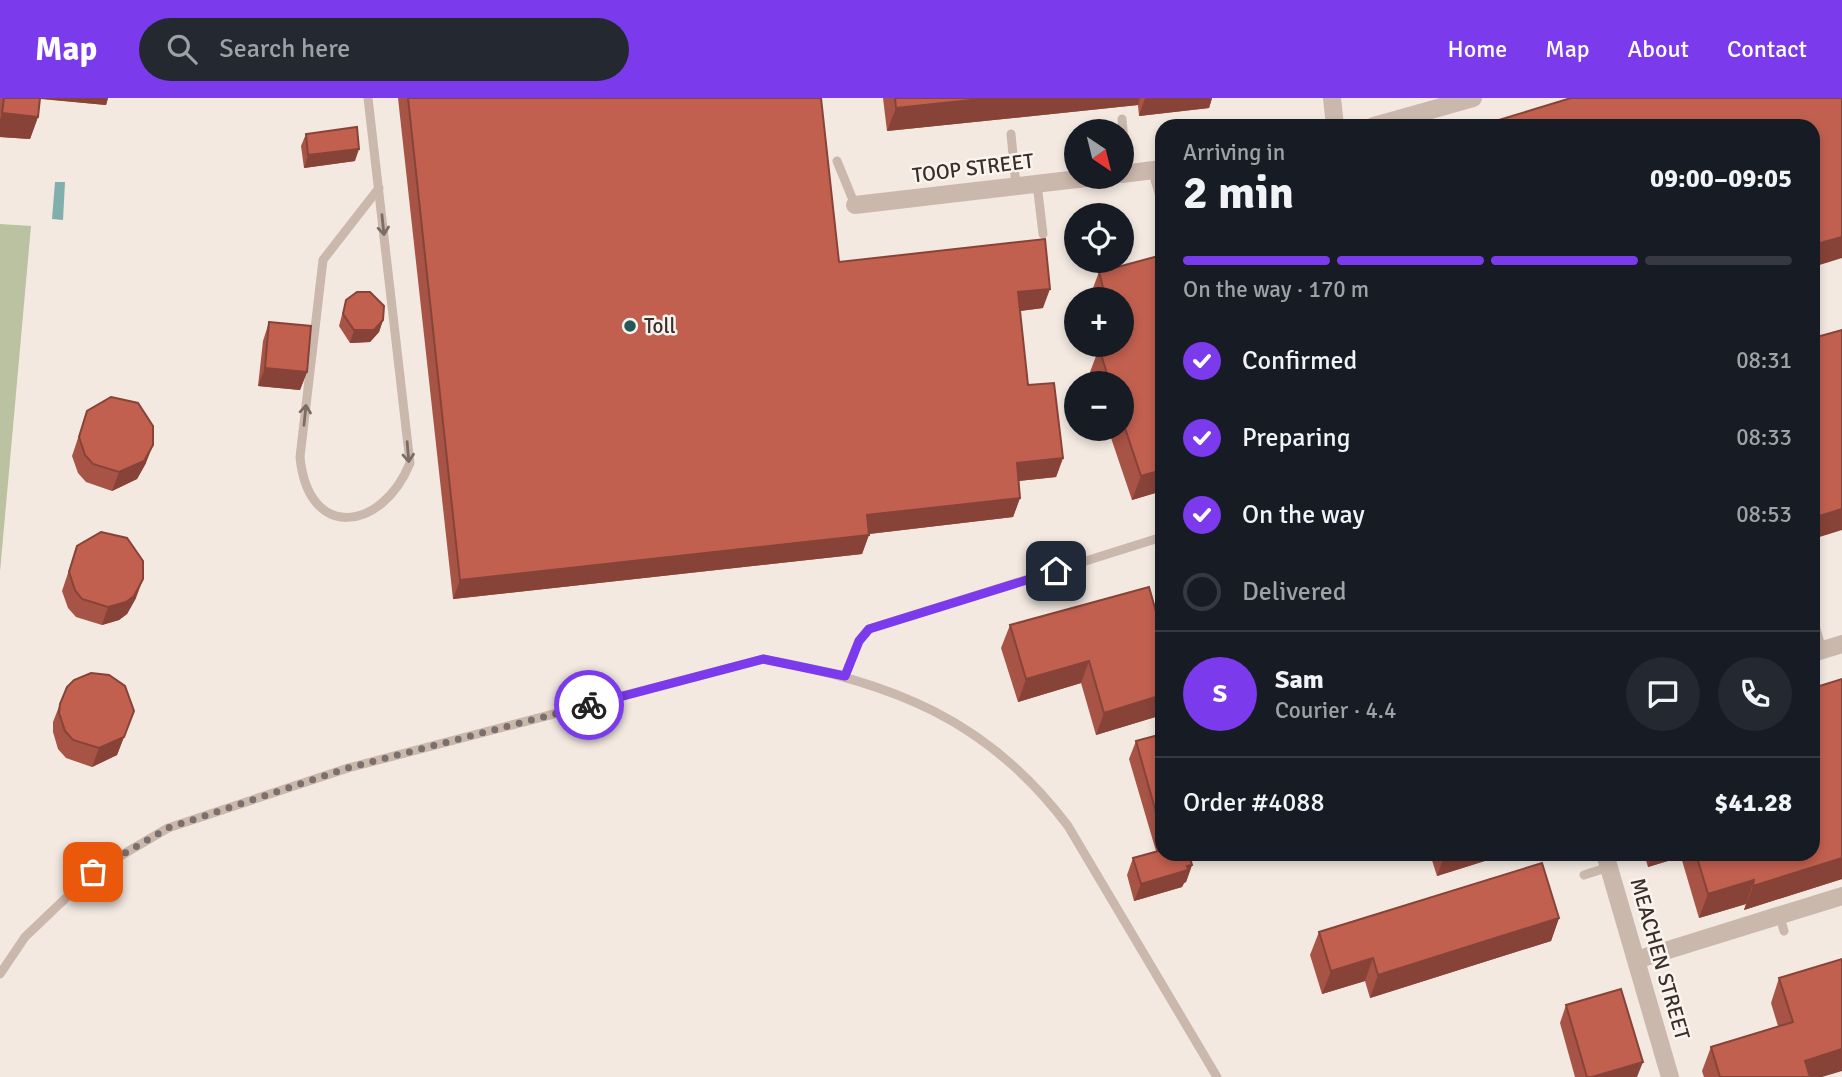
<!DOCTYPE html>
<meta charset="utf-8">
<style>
:root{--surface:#171b24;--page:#242831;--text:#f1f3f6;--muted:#9ea1a6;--line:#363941;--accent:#7c3aed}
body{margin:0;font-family:Signika,sans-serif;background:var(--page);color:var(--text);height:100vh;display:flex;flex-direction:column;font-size:26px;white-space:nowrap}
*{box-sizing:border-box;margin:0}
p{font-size:23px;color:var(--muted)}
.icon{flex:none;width:38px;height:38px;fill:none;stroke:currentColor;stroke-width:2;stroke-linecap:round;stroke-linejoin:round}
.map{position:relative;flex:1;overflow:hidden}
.sheet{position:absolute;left:1155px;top:21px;width:665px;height:742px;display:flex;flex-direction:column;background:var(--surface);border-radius:21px;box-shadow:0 4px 10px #0003}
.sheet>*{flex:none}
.needle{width:46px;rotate:145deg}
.controls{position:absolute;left:1064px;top:21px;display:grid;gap:14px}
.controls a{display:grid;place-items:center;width:70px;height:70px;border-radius:50%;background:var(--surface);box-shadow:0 4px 10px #0003;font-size:35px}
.pin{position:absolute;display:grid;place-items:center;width:60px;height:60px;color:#fff;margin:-30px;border-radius:14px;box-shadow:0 4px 10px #0006}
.courier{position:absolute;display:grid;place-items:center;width:70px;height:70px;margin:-35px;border:5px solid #7c3aed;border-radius:50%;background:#fff;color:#222;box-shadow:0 2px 9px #0007}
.overview em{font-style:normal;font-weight:700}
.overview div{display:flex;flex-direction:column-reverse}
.overview{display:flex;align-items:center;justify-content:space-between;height:119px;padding:0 28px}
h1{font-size:46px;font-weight:700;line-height:52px}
.bar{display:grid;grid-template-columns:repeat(4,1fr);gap:10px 7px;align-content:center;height:84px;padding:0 28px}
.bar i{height:9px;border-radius:5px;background:var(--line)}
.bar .active{background:var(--accent)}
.bar p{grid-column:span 4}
.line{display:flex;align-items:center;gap:18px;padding:0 28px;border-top:2px solid var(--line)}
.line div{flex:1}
.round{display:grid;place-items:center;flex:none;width:74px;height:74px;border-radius:37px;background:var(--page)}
ol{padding:0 28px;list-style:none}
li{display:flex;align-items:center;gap:21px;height:77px}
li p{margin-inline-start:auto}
li .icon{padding:7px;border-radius:50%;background:var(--accent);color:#fff;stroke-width:4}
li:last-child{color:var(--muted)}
li i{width:38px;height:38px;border:4px solid var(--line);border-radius:50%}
header{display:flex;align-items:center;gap:42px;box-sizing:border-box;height:98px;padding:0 35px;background:var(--accent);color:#fff}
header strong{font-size:33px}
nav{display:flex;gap:38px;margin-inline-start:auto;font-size:24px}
.search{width:490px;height:63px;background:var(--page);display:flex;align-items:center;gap:18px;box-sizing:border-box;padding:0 24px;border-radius:38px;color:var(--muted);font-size:26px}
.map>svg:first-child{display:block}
.green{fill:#bac2a1}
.water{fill:#81afad}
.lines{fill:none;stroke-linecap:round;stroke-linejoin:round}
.service{stroke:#cbb8ad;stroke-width:9}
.minor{stroke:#cbb8ad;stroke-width:18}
.wall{fill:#a75345}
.shaded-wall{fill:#884338}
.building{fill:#c26050;stroke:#884338;stroke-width:2}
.oneway{stroke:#7b6c66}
.done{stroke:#7b6f6b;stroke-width:7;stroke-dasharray:0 12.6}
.route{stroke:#7c3aed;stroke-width:9}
.poi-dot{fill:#215a59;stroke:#faf3ee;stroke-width:2.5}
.labels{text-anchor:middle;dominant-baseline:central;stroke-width:5;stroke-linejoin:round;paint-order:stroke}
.street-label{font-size:21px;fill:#3a2e2b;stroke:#faf3ee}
.poi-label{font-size:21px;fill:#3a2e2b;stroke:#faf3ee;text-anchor:start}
</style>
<header>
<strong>Map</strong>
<div class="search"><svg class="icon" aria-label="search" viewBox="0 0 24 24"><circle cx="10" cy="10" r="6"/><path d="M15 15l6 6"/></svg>Search here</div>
<nav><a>Home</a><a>Map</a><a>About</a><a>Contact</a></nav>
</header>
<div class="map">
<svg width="1842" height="979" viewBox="0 0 1842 979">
<rect width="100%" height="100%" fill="#f3e9e1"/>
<path class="green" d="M0,126L31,128L0,474Z"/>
<path class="water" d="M55,84H65L63,122L52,121Z"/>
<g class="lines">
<path class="service" d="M368,0L410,365C382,434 308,443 300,359L323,162L379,90
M1122,21L1127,75
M1011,36L1016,88
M837,63L855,107
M1152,72L1162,105
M1037,86L1043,136
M1813,521L1822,552
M845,578L859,543L869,531L1162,439
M1584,777L1609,769
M1780,819L1784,833
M0,876L25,839L93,774L168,730L348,670L763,561C891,584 988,621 1068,728L1217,979"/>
<path class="minor" d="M1332,0L1335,28
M1374,28L1473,0
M1122,76L1162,71
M855,107L1095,79
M1813,555L1842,546
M1605,756L1670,979
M1636,862L1842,798"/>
</g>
<path class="wall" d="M0,0H108L106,7L40,1L38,19L30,41L0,39Z
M398,0H821L839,164L1043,210L1020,213L1028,287L1063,360L1056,379L1018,383L1020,400L1013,419L869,436L862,456L453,501Z
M883,0H1212L1209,10L1139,18L1138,7L887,33Z
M306,36L355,63L304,70L301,48Z
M1162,157V393L1132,402L1108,331H1122V285H1094L1090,274L1099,250L1102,249V247H1122V201H1091L1090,198L1099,174Z
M346,202L383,222L379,234L370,244L350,245L339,228Z
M269,224L307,274L300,292L258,288L263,243Z
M87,313L146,365L137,381L112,393L86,384L78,375L72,358Z
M77,448L136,500L127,516L119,522L102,527L76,519L68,510L62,493Z
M1010,527L1162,531V617L1096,637L1081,585L1018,604L1001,550Z
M1842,581V781L1744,812L1746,806L1699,820L1681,759L1648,769L1644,756H1813Z
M60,606L134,613L117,657L92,669L66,660L58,651L53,634V624Z
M1162,636V756L1192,767L1186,784L1184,785L1182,789L1134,803L1127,777L1133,760L1156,753L1129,661L1136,643Z
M1430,756H1507L1437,778Z
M1559,820L1551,843L1370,900L1365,883L1322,896L1310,857L1319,834Z
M1779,880L1822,979H1704L1702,973L1711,949L1778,928L1771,905Z
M1566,907L1637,979H1575L1560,925Z"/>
<path class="shaded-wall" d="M34,0H108L106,7Z
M990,0H1140L1138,7L887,33L896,10Z
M1145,0H1212L1209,10L1139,18Z
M2,15L38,19L30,41L0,39V22Z
M359,51L355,63L304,70L308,57Z
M1842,139V160L1813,169V147Z
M1050,191L1043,210L1011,214L1018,194Z
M383,222L379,234L370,244L350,245L354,232Z
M265,270L307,274L300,292L258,288Z
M153,347L146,365L137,381L112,393L119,374Z
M1063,360L1056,379L1010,384L1017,365Z
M1162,372V393L1132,402L1141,378Z
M1020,400L1013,419L860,437L867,417Z
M1842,411V432L1813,441V420Z
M869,437L862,456L453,501L460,482Z
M143,481L136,500L127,516L119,522L102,527L108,509Z
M1089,563L1081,585L1018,604L1026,581Z
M1162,597V617L1096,637L1104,615Z
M134,613L117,657L92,669L99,650Z
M1280,756H1296L1278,761Z
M1445,756H1507L1437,778Z
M1652,756H1682L1681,759L1648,769Z
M1842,760V781L1744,812L1753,788Z
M1192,767L1186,784L1184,785L1182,789L1134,803L1141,786Z
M1754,782L1746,806L1699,820L1708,796Z
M1559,820L1551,843L1370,900L1378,877Z
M1373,860L1365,883L1322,896L1331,873Z
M1842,951V973L1822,979H1799L1805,963Z
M1643,964L1637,979H1592Z"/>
<path class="building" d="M4,0H40L38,19L2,15Z
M408,0H821L839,164L1045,141L1050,191L1018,194L1028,287L1054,285L1063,360L1017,365L1020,400L867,417L869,437L460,482Z
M895,0H990L896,10Z
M1571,0H1842V139L1813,147V28H1500L1499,22Z
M357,29L359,51L308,57L306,36Z
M1162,157V372L1141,378L1122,321V285H1110L1099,250L1109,247H1122V201H1106L1099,174Z
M357,194H370L384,208L383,222L374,232H354L343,216L346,202Z
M269,224L311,228L307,274L265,270Z
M1842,232V411L1813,420V240Z
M111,299L138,305L153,328V347L144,363L119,374L93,366L85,357L79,339L87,313Z
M101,434L127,440L143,463V481L134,498L126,504L108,509L82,501L75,492L69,474L77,448Z
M1149,489L1161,531H1162V597L1104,615L1089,563L1026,581L1010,527Z
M91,575L109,577L125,588L134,613L124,639L99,650L73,642L65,633L59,615L60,606L67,589L74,582Z
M1842,581V760L1753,788L1754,782L1708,796L1696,756H1813V590Z
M1162,636V736L1136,643Z
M1162,752V756H1189L1192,767L1187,768L1188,772L1141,786L1133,760Z
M1542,765L1559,820L1378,877L1373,860L1331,873L1319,834Z
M1842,861V951L1805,963L1810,979H1720L1711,949L1793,924L1779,880Z
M1621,891L1643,964L1592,979H1587L1566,907Z"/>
<defs><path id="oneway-shaft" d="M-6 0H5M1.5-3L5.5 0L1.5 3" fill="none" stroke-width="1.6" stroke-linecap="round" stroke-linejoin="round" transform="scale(1.75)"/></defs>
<g class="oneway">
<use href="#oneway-shaft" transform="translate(383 127) rotate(84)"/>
<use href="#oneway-shaft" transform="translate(305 317) rotate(-84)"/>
<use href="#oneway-shaft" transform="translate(408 354) rotate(85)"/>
</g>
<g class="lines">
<path class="done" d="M93,774L168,730L348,670L589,607"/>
<path class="route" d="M589,607L763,561L845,578L859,543L869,531L1056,473"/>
</g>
<circle class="poi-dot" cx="630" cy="228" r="7"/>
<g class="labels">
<g class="street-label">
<text transform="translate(973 70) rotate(-7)">TOOP STREET</text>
<text transform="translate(1660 861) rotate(74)">MEACHEN STREET</text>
</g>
<g class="poi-label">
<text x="644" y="228">Toll</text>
</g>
</g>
</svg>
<div class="controls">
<a><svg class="needle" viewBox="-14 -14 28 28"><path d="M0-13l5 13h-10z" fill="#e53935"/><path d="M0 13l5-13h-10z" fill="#9ea1a6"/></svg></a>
<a><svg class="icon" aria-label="locate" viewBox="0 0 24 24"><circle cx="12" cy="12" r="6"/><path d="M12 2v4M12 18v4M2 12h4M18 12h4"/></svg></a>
<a>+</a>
<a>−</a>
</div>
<div class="pin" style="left:93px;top:774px;background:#ea580c"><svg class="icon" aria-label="bag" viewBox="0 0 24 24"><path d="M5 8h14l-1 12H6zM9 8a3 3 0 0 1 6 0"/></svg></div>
<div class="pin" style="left:1056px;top:473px;background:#1f2937"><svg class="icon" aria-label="home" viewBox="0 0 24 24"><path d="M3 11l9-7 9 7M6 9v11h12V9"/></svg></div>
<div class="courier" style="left:589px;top:607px"><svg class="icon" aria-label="bike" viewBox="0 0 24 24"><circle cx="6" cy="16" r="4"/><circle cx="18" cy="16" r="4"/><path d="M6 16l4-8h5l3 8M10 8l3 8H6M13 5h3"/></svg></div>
<section class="sheet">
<div class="overview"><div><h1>2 min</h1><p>Arriving in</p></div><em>09:00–09:05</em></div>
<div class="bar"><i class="active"></i><i class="active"></i><i class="active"></i><i></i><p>On the way · 170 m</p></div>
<ol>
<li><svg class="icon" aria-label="check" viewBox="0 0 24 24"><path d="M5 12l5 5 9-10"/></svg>Confirmed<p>08:31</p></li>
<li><svg class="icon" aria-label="check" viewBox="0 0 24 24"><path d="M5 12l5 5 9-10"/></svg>Preparing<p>08:33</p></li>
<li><svg class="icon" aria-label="check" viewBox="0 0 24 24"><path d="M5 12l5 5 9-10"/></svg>On the way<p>08:53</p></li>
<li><i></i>Delivered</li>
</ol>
<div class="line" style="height:126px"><b class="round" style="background:var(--accent);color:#fff">S</b><div><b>Sam</b><p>Courier · 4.4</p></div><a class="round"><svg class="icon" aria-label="chat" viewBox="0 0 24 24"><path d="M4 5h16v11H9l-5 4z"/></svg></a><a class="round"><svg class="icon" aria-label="phone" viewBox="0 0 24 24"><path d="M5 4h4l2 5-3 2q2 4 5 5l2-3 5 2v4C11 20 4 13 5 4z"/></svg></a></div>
<div class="line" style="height:91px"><div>Order #4088</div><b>$41.28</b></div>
</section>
</div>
